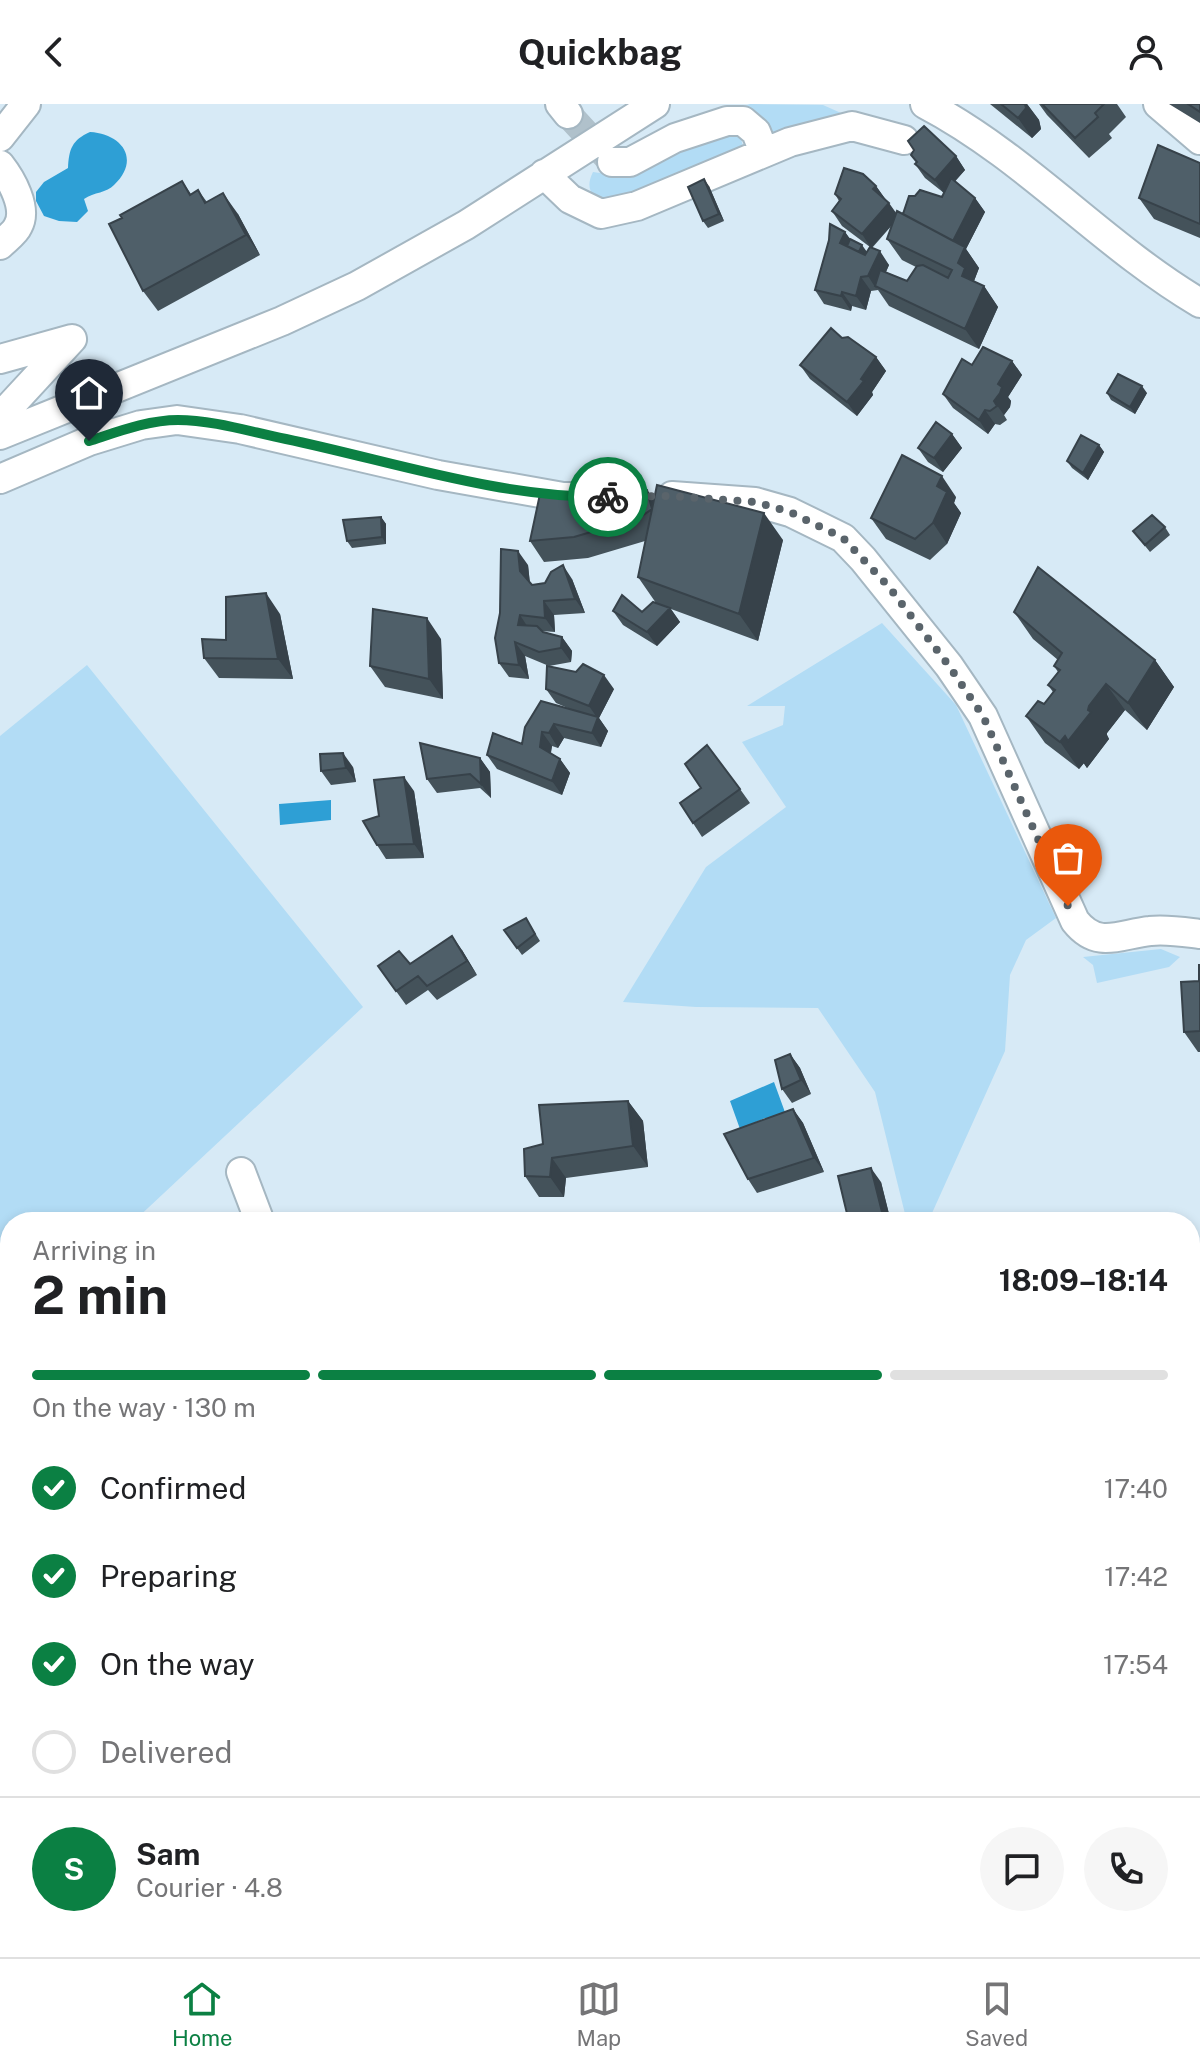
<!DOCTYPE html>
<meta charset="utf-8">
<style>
:root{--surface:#fff;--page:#f6f6f6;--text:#202124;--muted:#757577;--line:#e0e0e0;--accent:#0b8043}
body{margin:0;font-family:"Public Sans",sans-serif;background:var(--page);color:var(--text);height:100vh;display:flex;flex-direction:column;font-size:30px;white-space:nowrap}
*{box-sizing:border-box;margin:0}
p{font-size:26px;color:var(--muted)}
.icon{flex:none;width:44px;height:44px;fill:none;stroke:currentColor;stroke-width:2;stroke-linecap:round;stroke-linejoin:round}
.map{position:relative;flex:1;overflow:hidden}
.panel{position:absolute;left:0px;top:1108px;width:1200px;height:746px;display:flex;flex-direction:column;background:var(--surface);border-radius:32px 32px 0 0;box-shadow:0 4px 12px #0003}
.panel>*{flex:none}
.pin{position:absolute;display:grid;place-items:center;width:68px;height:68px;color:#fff;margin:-82px -34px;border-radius:50% 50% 50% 0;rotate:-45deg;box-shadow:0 0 8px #0007}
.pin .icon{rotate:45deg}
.courier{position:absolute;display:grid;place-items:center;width:80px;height:80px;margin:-40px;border:6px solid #0b8043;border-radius:50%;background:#fff;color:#222;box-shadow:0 2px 10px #0007}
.head em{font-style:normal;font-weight:700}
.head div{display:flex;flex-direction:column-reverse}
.head{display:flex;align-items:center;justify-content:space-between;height:136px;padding:0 32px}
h1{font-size:52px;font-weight:700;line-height:60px}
.bar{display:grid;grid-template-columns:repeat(4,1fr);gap:12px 8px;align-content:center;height:96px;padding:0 32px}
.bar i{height:10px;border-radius:6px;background:var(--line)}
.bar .on{background:var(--accent)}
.bar p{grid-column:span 4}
.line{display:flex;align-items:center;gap:20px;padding:0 32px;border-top:2px solid var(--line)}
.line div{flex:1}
.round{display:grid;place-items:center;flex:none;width:84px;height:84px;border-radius:42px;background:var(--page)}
ol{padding:0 32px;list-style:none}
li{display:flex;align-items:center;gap:24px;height:88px}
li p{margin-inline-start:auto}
li .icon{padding:8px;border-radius:50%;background:var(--accent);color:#fff;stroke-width:4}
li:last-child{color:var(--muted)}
li i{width:44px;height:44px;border:4px solid var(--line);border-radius:50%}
header{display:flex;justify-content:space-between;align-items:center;height:104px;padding:0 32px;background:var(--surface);font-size:36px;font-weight:700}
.menu{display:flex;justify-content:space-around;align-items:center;height:112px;border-top:2px solid var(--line);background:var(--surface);font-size:22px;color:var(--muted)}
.menu a{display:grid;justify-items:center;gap:4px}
.menu .on{color:var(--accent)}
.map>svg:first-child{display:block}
.green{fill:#b2dcf5}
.water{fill:#2e9fd5}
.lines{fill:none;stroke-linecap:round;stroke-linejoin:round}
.minor-tunnel{stroke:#b0c1cb;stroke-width:28;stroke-dasharray:28 14;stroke-linecap:butt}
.minor-casing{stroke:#a5b7c2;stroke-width:32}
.minor{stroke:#fff;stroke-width:28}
.wall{fill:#44525a;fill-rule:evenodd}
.shaded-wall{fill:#37424a}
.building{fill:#4f5f69;stroke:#37424a;stroke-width:2}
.done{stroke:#5a646b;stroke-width:8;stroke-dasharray:0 14.4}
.route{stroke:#0b8043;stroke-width:10}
</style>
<header><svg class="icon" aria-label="back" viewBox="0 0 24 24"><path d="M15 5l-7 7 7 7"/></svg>Quickbag<svg class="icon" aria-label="person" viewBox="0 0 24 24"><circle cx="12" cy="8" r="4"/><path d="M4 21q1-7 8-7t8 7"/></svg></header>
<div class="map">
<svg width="1200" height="1853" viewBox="0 0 1200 1853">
<rect width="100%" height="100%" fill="#d7eaf6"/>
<path class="green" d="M750,0L823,1L841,9L779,33L768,31L736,5Z
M725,24L740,31L743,42L731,56L605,101C591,92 585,84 593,68C627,76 692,38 725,24Z
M882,519L956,601L1056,814L1026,836L1010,871L1005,947L928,1118H907L875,988L818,904L696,903L623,898L706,763L786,703L742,638L783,621L785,602H747Z
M87,561L363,903L133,1118H10V1216L0,1211V632Z
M1161,845L1180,853L1169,863L1097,879L1093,861L1083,853Z
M1200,1249V1853H0V1596L10,1587V1844H1190V1252Z"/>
<path class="water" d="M90,28C122,30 141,55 114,81C107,89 94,88 84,95L88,107L77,118L59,117L44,112L36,97V88L44,78L68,64C69,45 72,36 90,28Z
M331,696V716L280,721L279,700Z
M774,978L786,1011L779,1019L765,1014L740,1025L730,997Z"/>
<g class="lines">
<path class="minor-tunnel" d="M568,10L611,57"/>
<defs>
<path id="minor" d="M560,0L568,10
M925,0C1026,53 1102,141 1200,199
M1158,0L1200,36
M0,33L26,0
M612,58H630L675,34L727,17H743L756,28L764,48
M0,61C11,75 28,104 18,122C15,129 6,135 0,141
M544,70L570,95L601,110L637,102L790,38L852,22L904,36
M0,255L72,235L0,313
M0,331L282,217L357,182L466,121L655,0
M0,375L89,337L141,321L177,316L240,325L438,371L563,393H582
M672,392L755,398L790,408L843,434L863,455L949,562L983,612L1075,817C1098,846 1120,830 1150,827C1166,825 1184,828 1200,830
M241,1068L260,1118
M1190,1240L1200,1237
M0,1519L10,1516"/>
</defs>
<use href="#minor" class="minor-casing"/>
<use href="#minor" class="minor"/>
</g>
<path class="wall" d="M990,0H1027L1039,16L1041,25L1032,34Z
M1039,0H1117L1126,13L1109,30L1112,34L1089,54L1047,11Z
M1169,0H1200V19Z
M911,51L956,52L965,66L955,77L975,94L985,108L966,145L979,164L974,177L984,182L998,203L979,245L889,202L878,186L871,187L866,206L852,202L851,207L824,200L815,186L845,128L850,135L867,148L870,143L842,122L832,107L839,97L835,90L876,82L896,110H903L942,93L944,89L925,74L915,60L917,59ZM893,120L887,135L902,156L916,163L907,177L886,168L889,161L872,144Z
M1200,59V134L1154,115L1139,94Z
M182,77L191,90L198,86L207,98L238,110L260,151L158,207L143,187L122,114Z
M709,82L724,117L708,124L703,117Z
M842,234L876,253L886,267L872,288L873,291L857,312L810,275L800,261Z
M1012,257L1022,271L1008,293L1011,297L1010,303L1004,311L1007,316L1000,321L995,320L988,330L953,304L943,290L972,261Z
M1107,289H1147L1135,310L1111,296Z
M952,330L962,344L943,368L928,358L918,344Z
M1099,341L1104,348L1088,376L1072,364L1067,357Z
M647,386L654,395L783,436L758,537L671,505L680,518L657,542L623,521L613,507L642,508L656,499L638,473L645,437L588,454L544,458L530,437Z
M956,393L954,399L961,409L947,440L930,456L886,435L871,414Z
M381,413L386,420V440L352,444L347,437Z
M1165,423L1170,431L1150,448L1133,427Z
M528,461L530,479L532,481L572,475L585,509L554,511L555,528L541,527L543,528L562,533L572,547L571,558L549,562L525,552L529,575L509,573L499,559Z
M1014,508L1155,556L1174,583L1147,626L1125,606L1107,629V631L1109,635L1087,664L1084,659L1079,665L1045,639L1026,612L1044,600L1053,588L1048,581L1058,568L1054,562L1058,556L1033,535Z
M280,510L293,575L219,574L204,554L226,536Z
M441,535L443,595L385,583L370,562Z
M546,585H614L599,614L608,627L601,643L564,634L558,644L552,642L551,649L560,655L570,669L562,691L497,665L487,651L522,640L570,605L556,599Z
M480,654L490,668L491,694L480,684L437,689L427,675Z
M353,663L356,678L331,681L321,667Z
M740,685L750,699L702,733L680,699Z
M414,687L424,754L386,755L377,741L379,712Z
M526,814L540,837L522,851L504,826Z
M462,846L477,871L437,896L428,886L406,901L378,862L410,860Z
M1200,861V948H1198L1184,928L1199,877Z
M790,950L800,964L811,990L792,999L782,985Z
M628,997L643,1017L648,1063L566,1074L564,1093H539L525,1072L543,1040Z
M793,1005L803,1019L824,1068L757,1089L748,1075Z
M881,1078L891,1118H849Z"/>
<path class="shaded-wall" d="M1025,0H1027L1039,16L1041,25L1032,34L1018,14Z
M956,52L965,66L944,90L935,76Z
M704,75L709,82L724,117L719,110Z
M876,82L886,96L883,99L873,85Z
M223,89L238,110L260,151L246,131Z
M975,94L985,108L966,145L979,164L974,177L962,172L952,137Z
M889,99L899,113L871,144L862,130Z
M845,128L855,142L852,149L840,139Z
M862,141L867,148L863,159L858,152Z
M880,147L889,161L879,183L875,182L877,186L868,172Z
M861,173L871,187L866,206L856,192Z
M984,182L998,203L979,245L965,225Z
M842,188L852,202L851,207L841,192Z
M876,253L886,267L872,288L873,291L857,312L847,298Z
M1012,257L1022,271L1008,293L1011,297L1010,303L1004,311L994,297L998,280Z
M1142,282L1147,289L1135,310L1130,303Z
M985,306L995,320L988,330L979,316Z
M952,330L962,344L943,368L934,354Z
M1099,341L1104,348L1088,376L1083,369Z
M942,372L956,393L954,399L961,409L947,440L933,419L937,382Z
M647,386L662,407L652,405Z
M764,409L783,436L758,537L739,510Z
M381,413L386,420V440L382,433Z
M518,447L528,461L530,481L520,467Z
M563,461L572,475L585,509L575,495Z
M266,489L280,510L293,575L278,555Z
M544,497L554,511L555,528L545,514Z
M670,504L680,518L657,542L647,528Z
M520,511L529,525L518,521Z
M427,514L441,535L443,595L429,575Z
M562,533L572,547L571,558L561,544Z
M515,538L525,552L529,575L519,561Z
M1155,556L1174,583L1147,626L1128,599Z
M604,571L614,585L599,614L608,627L601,643L592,629L598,615L589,602Z
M1106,580L1125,606L1107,629V631L1109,635L1087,664L1068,637L1088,606L1089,602Z
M554,620L564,634L558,644L549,629Z
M542,628L552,642L549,657L540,643Z
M1065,632L1084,659L1079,665L1060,638Z
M343,649L353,663L356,678L346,664Z
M480,654L490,668L491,694L481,680Z
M560,655L570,669L562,691L552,677Z
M404,673L414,687L424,754L414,740Z
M452,832L462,846L477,871L467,857Z
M790,950L800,964L811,990L801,976Z
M628,997L643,1017L648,1063L633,1042Z
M793,1005L803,1019L824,1068L814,1054Z
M552,1054L566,1074L564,1093L550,1073Z
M871,1064L881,1078L891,1118H887L883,1112Z"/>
<path class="building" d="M1001,0H1025L1026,4L1018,14Z
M1042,0H1104L1095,9L1098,13L1075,34Z
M1188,0H1200V8Z
M924,22L956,52L935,76L915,60L917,58L911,51L914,46L908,37Z
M1158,41L1200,59V120L1139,94Z
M844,64L863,70L876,82L873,85L889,99L862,130L832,107L841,95L835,90Z
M951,74L975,94L953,137L903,110L909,92H915L920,86L942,93Z
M704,75L719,110L703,117L688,83Z
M182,77L190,91L198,86L205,99L223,89L246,131L143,187L109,120L122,114L120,111Z
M897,107L965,143L958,159L965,164L962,172L984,182L965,225L875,182L880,166L907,177L917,162L923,161L948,174L952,166L887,135Z
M830,120L845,128L840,139L865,151L870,143L880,147L868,172L861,173L856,192L842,188L841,192L815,186L829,136Z
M850,135L862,141L859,148L847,142Z
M831,224L842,234L848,233L876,253L861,275L864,277L847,298L800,261Z
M983,243L1012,257L998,280L1002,283L1000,289L994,297L997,302L990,307L985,306L979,316L943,290L962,255L972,261Z
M1118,270L1142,282L1130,303L1107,289Z
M936,318L952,330L934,354L918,344Z
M1081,331L1099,341L1083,369L1067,357Z
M902,351L942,372L937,382L947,388L933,419L915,435L871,414Z
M657,381L764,409L739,510L638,473Z
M647,386L652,405L639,414L574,433L530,437L540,390Z
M1152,411L1165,423L1145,441L1133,427Z
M381,413L382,433L347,437L343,416Z
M501,445L518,447L520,467L532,481L545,479L551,468L563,461L575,495L544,497L545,514L520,511L518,521L537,522L543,528L562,533L561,544L539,548L515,538L519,561L499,559L495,534L500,509Z
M1038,463L1155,556L1128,599L1106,580L1089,602L1088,606L1091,608L1068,637L1065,632L1060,638L1026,612L1038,597L1044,600L1055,586L1048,581L1060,566L1054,562L1062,549L1014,508Z
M266,489L278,555L204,554L202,535L226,536V493Z
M622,491L642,508L653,498L670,504L647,528L613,507Z
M373,505L427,514L429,575L370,562Z
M583,560L604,571L589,602L546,585L547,562L576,568Z
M541,597L598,613L592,629L554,620L549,629L542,628L540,643L560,655L552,677L487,651L493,629L522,640L525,623Z
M420,639L480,654L481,680L470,670L427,675Z
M707,641L740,685L693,719L680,699L701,684L685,660Z
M343,649L346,664L321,667L320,650Z
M404,673L414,740L377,741L363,717L379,712L374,676Z
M526,814L535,830L517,844L504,826Z
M452,832L467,857L427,882L418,872L396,887L378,862L399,847L410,860Z
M1199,861H1200V927L1184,928L1181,878L1199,877Z
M790,950L801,976L782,985L775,956Z
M628,997L633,1042L552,1054L550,1073L525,1072L524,1045L543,1040L539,1001Z
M793,1005L814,1054L748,1075L724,1030Z
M871,1064L883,1112L856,1118H849L838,1072Z"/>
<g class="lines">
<path class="done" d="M608,393L669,392L755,398L790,408L843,434L889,483L949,562L983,612L1068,802"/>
<path class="route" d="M89,337C117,328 148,316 178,316C213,316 251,328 286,335C391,357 499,394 608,393"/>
</g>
</svg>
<div class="pin" style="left:1068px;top:802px;background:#ea580c"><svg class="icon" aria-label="bag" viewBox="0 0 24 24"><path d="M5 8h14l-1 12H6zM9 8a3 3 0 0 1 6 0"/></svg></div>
<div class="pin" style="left:89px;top:337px;background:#1f2937"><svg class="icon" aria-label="home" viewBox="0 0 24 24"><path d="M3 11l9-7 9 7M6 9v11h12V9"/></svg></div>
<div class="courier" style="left:608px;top:393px"><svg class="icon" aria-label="bike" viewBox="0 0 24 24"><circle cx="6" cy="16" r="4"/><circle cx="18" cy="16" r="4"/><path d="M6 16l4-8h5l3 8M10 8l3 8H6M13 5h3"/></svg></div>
<section class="panel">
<div class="head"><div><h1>2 min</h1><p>Arriving in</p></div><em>18:09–18:14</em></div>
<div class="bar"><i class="on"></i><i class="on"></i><i class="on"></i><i></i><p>On the way · 130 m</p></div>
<ol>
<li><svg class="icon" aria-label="check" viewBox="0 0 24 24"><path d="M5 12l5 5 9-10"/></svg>Confirmed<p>17:40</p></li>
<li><svg class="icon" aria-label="check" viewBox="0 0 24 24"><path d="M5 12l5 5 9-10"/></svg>Preparing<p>17:42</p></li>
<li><svg class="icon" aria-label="check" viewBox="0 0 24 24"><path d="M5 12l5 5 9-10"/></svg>On the way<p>17:54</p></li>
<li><i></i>Delivered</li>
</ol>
<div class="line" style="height:144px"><b class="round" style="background:var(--accent);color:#fff">S</b><div><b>Sam</b><p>Courier · 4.8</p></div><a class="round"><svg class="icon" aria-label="chat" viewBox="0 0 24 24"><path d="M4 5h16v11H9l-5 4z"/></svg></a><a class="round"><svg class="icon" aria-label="phone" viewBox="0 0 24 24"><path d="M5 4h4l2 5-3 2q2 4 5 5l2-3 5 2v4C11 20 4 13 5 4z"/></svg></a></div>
</section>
</div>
<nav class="menu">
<a class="on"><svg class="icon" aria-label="home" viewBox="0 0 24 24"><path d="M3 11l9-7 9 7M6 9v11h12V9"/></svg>Home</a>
<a><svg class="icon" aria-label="map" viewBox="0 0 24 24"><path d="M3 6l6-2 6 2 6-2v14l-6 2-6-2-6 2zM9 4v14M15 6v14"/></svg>Map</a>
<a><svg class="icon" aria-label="saved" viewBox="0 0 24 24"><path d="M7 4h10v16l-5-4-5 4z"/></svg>Saved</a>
</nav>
